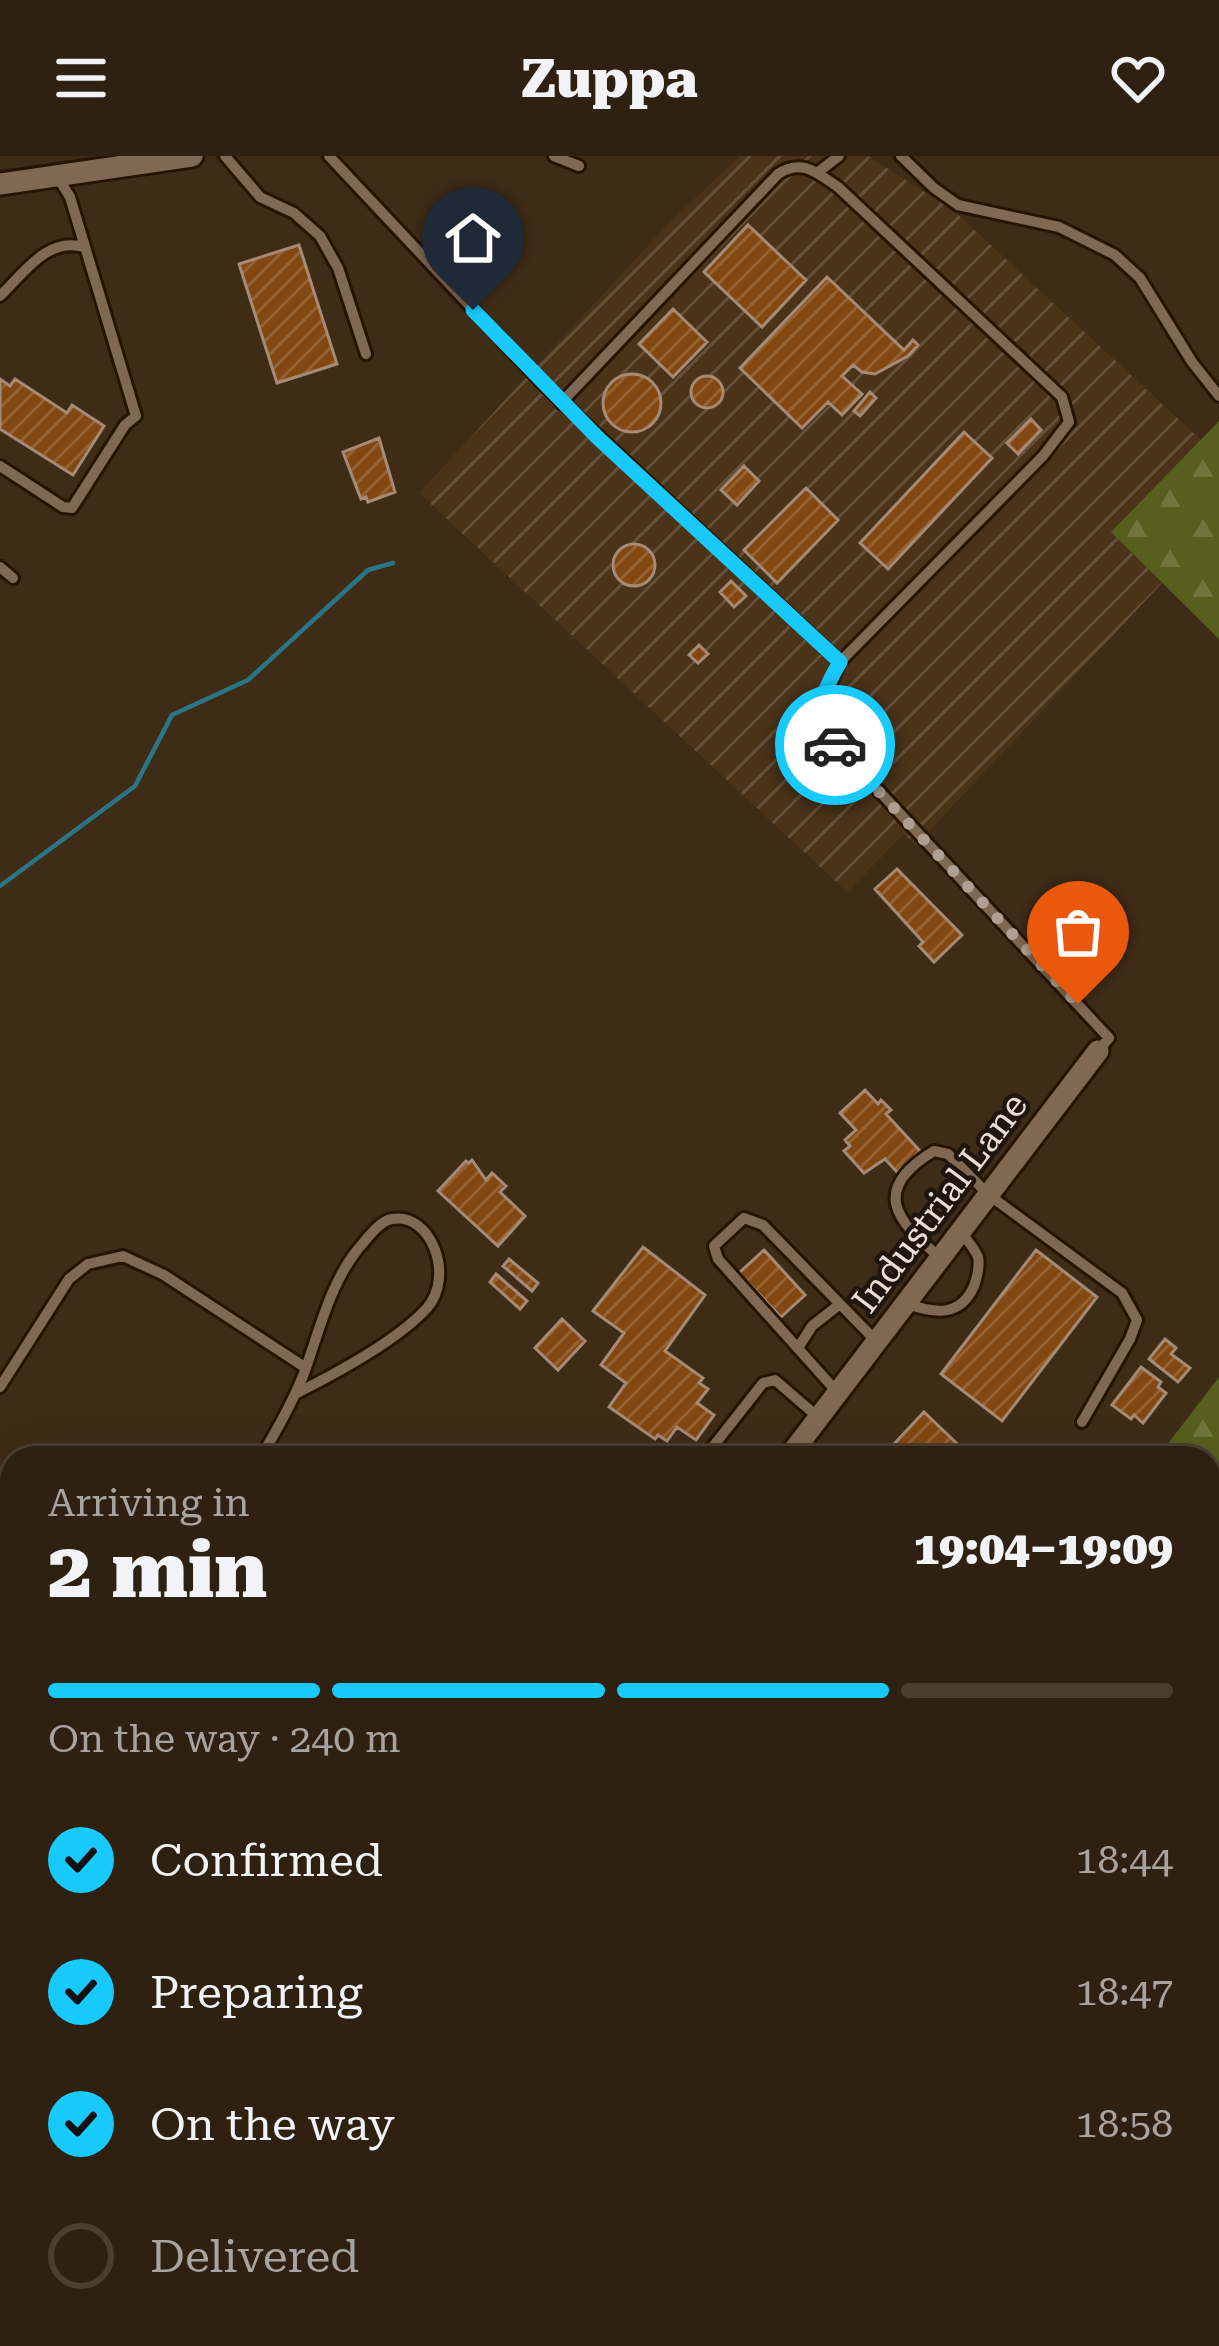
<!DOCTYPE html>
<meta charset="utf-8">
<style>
:root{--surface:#2f2111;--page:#3b2e1f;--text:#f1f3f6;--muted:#a7a39f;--line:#4a3e31;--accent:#17cafb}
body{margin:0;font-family:"Roboto Serif",serif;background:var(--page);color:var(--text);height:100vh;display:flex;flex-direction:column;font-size:45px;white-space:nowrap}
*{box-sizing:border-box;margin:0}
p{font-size:39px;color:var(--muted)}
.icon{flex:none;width:66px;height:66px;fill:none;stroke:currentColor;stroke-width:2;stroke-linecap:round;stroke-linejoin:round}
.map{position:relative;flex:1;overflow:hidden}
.sheet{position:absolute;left:0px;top:1290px;width:1221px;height:900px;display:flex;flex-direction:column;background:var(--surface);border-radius:36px 36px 0 0;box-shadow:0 12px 48px #0002,0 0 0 3px var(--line)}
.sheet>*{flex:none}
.pin{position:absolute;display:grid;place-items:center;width:102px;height:102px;color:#fff;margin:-123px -51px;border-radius:50% 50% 50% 0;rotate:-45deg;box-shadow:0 0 12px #0007}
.pin .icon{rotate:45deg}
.courier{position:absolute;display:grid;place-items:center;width:120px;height:120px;margin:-60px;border:9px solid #17cafb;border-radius:50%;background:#fff;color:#222;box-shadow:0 3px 15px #0007}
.head em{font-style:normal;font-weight:800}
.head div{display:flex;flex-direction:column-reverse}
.head{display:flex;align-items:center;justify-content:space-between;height:204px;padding:0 48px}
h1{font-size:78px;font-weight:800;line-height:90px}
.bar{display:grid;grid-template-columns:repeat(4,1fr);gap:18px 12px;align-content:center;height:144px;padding:0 48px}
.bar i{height:15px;border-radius:9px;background:var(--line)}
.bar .on{background:var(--accent)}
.bar p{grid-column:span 4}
ol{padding:0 48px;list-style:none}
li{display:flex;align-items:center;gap:36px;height:132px}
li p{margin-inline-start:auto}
li .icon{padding:12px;border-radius:50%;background:var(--accent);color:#111;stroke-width:4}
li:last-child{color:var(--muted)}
li i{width:66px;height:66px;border:6px solid var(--line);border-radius:50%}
header{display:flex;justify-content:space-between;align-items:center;height:156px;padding:0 48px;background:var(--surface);font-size:54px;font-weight:800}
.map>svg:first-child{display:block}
.industrial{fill:url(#industrial-furrows)}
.forest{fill:url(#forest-firs)}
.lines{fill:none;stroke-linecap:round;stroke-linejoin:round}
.stream{stroke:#297685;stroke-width:4.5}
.building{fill:url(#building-hatch);stroke:#a58a76;stroke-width:3}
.lane-casing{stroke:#251402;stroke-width:16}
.street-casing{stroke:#251402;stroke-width:27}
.secondary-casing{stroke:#251402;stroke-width:33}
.lane{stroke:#7f6953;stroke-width:10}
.street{stroke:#7f6953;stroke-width:21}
.secondary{stroke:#7f6953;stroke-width:27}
.done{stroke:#afa091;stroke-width:12;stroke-dasharray:0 21.6}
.route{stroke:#17cafb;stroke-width:15}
.labels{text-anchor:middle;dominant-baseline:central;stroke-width:9;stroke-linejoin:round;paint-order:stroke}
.street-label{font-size:36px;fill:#ebded2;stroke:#1f160e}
</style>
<header><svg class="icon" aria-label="menu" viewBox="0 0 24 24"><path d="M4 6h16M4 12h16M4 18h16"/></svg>Zuppa<svg class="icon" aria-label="heart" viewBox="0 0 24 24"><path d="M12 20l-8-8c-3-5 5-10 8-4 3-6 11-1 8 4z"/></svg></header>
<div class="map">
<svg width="1219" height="2190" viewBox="0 0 1219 2190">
<defs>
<pattern id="industrial-furrows" width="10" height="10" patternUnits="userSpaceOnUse" patternTransform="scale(3)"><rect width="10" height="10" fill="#4b3318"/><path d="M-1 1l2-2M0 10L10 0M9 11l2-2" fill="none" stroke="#655039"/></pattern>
<pattern id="forest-firs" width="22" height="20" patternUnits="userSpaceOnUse" patternTransform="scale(3)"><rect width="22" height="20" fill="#565f1e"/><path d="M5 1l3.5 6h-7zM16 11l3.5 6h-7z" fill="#6e763e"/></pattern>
<pattern id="building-hatch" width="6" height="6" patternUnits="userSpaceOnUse" patternTransform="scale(3)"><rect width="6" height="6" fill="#834812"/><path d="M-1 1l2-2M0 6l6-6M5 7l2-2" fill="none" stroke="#956234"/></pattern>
</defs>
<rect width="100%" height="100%" fill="#3f2c17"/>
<path class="industrial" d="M740,0H868L954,55L1201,284L1111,376L1162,427L916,689L904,678L847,736L419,337L669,67Z"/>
<path class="forest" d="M1219,265V483L1111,376Z
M1219,1221V1484L1209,1478V1302H1157Z"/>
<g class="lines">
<path class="stream" d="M0,730L135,630L172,559L248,524L368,414L393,407"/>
</g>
<path class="building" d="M748,69L806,124L762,171L704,116Z
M299,89L337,208L277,227L239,108Z
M827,121L904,194L913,184L918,189L908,200L875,218L862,216L853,209L842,220L862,238L842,259L828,246L802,272L740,212Z
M673,153L707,186L673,221L639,188Z
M603 247a29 29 0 1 1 58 0a29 29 0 1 1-58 0Z
M691 236a16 16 0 1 1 32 0a16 16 0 1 1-32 0Z
M0,223L10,230L15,223L67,257L72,249L104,270L73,319L0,273Z
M870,236L876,242L860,260L854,255Z
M1031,263L1041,274L1018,298L1007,287Z
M964,276L992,302L888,413L860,387Z
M379,282L395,336L368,346L366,341L361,343L343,296Z
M744,310L759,325L737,349L721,334Z
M806,332L838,364L777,427L744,394Z
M613 409a21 21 0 1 1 42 0a21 21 0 1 1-42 0Z
M731,425L746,440L734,451L720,436Z
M699,489L708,498L698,507L689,499Z
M897,713L962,779L934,806L919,790L923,786L875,733Z
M865,934L878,948L881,944L891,954L886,958L920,995L897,1016L885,1003L864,1017L844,995L850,990L845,984L856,974L840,957Z
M472,1004L486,1024L492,1017L506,1030L500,1036L525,1060L498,1090L438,1035L466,1005L469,1007Z
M643,1091L705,1139L665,1195L703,1222L699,1227L708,1233L697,1247L714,1259L696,1284L677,1271L667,1285L658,1279L655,1283L609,1251L626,1227L601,1209L624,1177L593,1155Z
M764,1094L805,1139L781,1161L739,1117Z
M1036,1094L1097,1141L1002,1265L941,1218Z
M509,1103L538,1127L532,1135L503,1110Z
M496,1118L527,1145L520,1153L490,1126Z
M562,1163L585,1185L558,1214L535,1192Z
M1165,1183L1176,1192L1171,1198L1190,1212L1178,1226L1149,1203Z
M1141,1211L1161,1226L1158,1231L1166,1237L1143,1267L1134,1259L1131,1263L1112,1249Z
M924,1256L972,1302H881Z
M0,1336L12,1349L10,1373L0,1362Z
M0,1520L12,1540L9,1563L0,1555Z
M900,2178H980L968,2190H957L952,2185L947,2190H888Z
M988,2178H1024L1012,2190H1000Z"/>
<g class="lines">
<defs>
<path id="lane" d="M225,0L260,41L294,57L320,80L338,112L366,198
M329,0L545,230L840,506L820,554L824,576L1109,882L1098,895
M554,0L579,10
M901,0L934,32L958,49L1059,71L1115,99L1140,122L1192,206L1219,240
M817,17L839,0
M0,140C25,116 47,81 84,91
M561,247L778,18C802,2 817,17 838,31L1062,241L1069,266L1043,300L840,506
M0,310L63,351L72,352L125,269L136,260L70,41L57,20
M0,411L13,422
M941,1102C894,1064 871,1033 934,995L948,998L989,1039L1122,1137L1137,1164L1130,1183L1082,1266
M907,1148C934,1157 960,1162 974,1130C977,1122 980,1109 978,1101C975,1093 966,1083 961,1076
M798,1192L812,1170L840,1148
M0,1231L69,1123L88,1108L123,1100L164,1119L306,1212
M837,1236L718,1103L714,1090L744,1062L763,1069L877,1186
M802,1285L819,1302
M260,1302C276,1276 291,1249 303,1220C319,1177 329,1129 358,1093C367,1083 379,1065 392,1063C431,1056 455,1120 427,1152C398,1184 333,1219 295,1238
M704,1302L763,1227L775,1224L819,1262
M798,2190L806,2178"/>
<path id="street" d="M0,28L192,0
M788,1302L1098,895"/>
<path id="secondary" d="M0,1451L12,1464
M700,2178L712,2190"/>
</defs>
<use href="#lane" class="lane-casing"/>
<use href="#street" class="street-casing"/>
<use href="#secondary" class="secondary-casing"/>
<use href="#lane" class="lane"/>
<use href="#street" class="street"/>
<use href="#secondary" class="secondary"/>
</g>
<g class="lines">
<path class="done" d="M835,589L1078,848"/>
<path class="route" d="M473,154L597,281L840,506C823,535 810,561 835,589"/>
</g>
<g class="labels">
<g class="street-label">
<text transform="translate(940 1047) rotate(-53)">Industrial Lane</text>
</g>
</g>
</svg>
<div class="pin" style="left:1078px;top:848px;background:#ea580c"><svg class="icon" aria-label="bag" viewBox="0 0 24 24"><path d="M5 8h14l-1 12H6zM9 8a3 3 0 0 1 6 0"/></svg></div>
<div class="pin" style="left:473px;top:154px;background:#1f2937"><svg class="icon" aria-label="home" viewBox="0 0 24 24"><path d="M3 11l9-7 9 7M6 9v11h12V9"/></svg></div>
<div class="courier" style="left:835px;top:589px"><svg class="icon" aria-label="car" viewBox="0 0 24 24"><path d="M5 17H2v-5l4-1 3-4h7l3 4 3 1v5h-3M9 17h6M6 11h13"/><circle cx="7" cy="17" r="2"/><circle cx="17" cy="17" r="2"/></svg></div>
<section class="sheet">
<div class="head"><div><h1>2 min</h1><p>Arriving in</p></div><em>19:04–19:09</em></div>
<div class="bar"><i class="on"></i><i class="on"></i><i class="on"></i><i></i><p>On the way · 240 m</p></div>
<ol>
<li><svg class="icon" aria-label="check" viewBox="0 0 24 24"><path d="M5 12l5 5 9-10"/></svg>Confirmed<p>18:44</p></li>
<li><svg class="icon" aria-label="check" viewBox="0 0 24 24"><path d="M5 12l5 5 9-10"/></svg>Preparing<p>18:47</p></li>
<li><svg class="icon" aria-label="check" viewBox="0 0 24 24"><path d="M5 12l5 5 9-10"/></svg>On the way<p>18:58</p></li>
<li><i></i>Delivered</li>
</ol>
</section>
</div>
